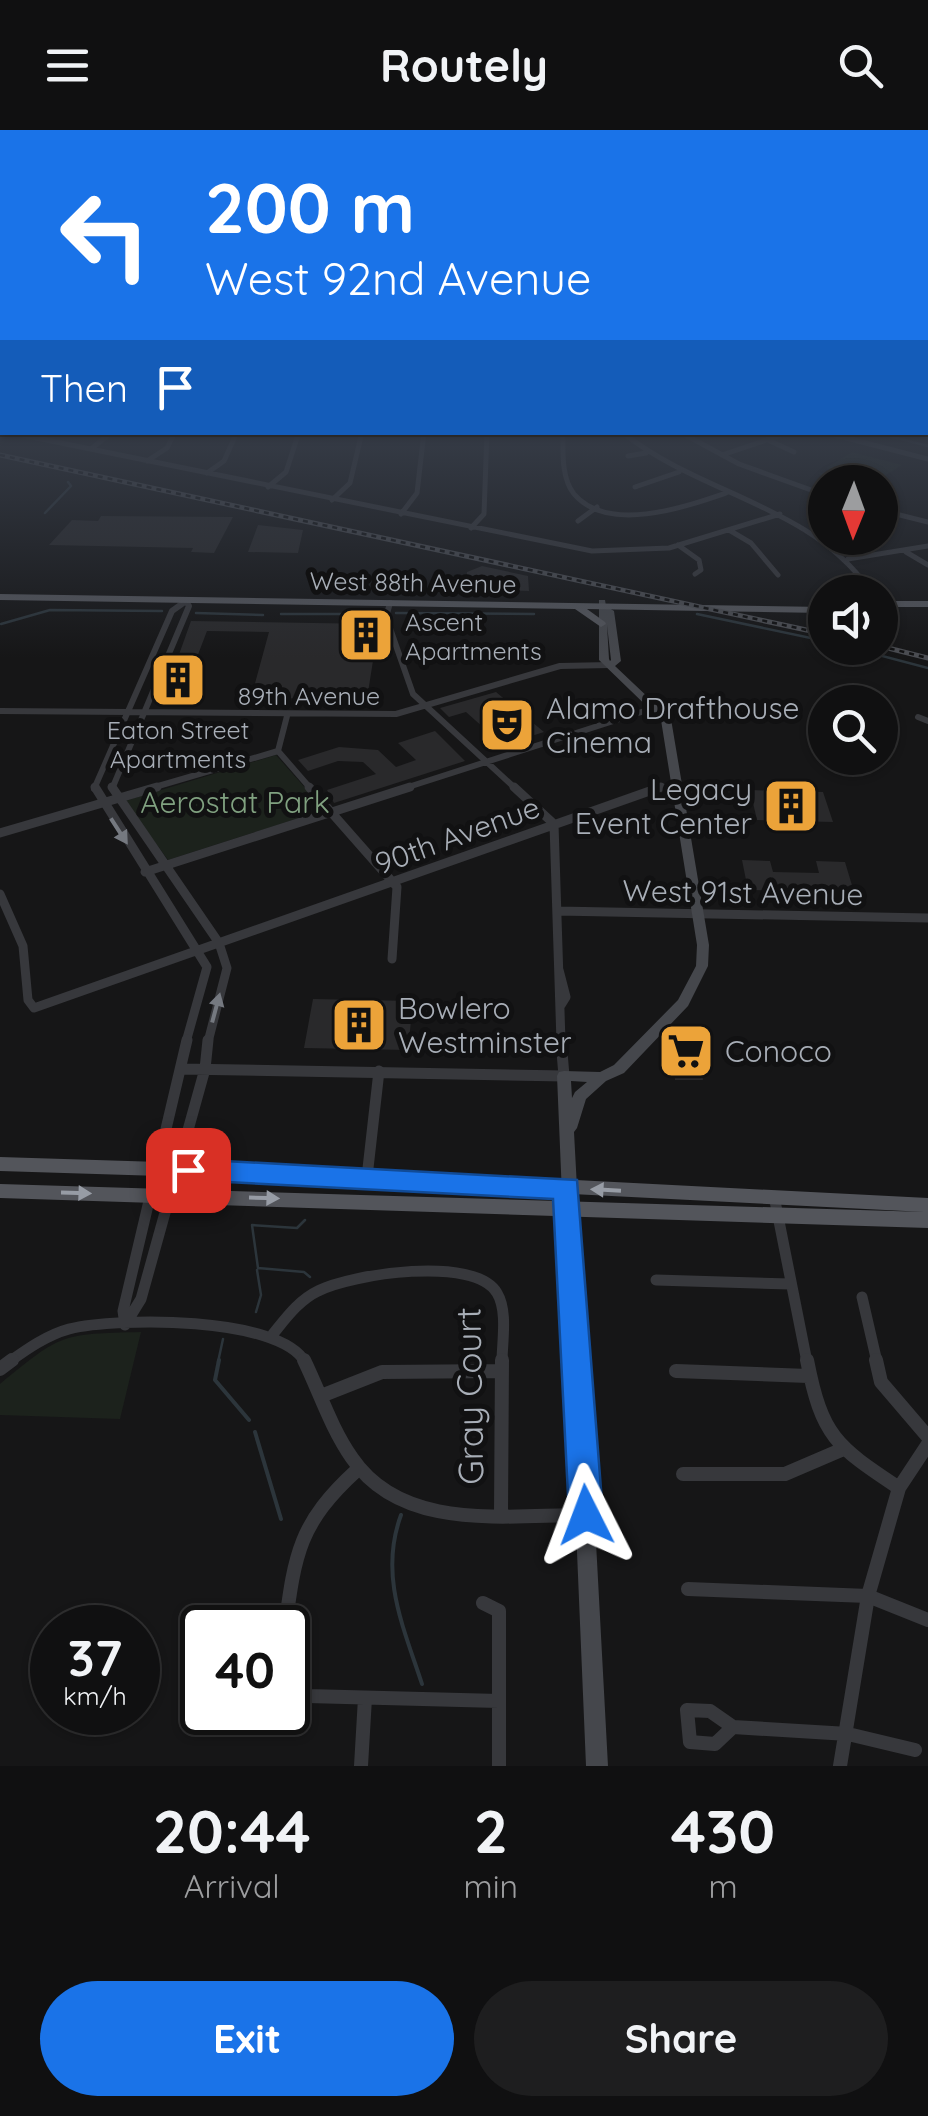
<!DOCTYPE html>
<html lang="en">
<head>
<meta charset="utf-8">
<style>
  body { margin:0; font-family:Quicksand,sans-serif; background:#1e1e1f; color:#f1f3f6; height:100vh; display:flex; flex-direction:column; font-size:38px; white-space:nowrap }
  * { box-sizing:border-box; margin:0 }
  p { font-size:32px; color:#9c9d9f }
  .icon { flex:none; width:55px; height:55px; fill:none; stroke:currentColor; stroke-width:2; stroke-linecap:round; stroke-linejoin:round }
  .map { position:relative; height:1636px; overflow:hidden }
  .drawer { display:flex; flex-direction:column; background:#101011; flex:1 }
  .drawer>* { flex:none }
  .guide { position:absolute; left:0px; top:0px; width:930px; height:305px; box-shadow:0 2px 8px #0004,0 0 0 2px #303031; background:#1a73e8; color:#fff; overflow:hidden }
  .needle { width:65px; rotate:181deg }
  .tools { position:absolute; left:808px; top:335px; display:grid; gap:20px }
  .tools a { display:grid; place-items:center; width:90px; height:90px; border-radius:50%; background:#101011; box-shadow:0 2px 8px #0004,0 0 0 2px #303031; font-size:50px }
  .speed { position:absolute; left:30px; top:1475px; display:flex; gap:20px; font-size:50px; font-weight:700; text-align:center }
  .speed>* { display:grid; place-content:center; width:130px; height:130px; border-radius:50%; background:#101011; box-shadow:0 2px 8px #0004,0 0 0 2px #303031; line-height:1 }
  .speed small { font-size:25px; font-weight:400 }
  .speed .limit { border:5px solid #111; border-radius:15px; background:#fff; color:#111 }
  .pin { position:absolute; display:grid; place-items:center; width:85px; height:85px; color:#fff; margin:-42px; border-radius:20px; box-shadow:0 5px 15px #0006 }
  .me { position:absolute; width:110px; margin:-55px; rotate:357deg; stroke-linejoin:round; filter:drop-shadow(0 0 8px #0008) }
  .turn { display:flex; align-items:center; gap:35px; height:210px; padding:0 40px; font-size:45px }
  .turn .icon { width:130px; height:130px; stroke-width:2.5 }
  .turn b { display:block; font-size:70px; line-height:85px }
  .then { display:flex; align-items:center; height:95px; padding:0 40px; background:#0003; gap:20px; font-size:38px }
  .eta { display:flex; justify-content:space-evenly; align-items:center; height:170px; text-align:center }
  .eta b { font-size:60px; font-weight:700; line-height:70px }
  .button { display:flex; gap:20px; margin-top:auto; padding:20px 40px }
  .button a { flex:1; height:115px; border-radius:60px; background:#1a73e8; color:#fff; font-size:40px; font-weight:700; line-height:115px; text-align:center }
  .button a+a { background:#1e1e1f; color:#f1f3f6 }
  header { display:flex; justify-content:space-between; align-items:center; height:130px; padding:0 40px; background:#101011; font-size:45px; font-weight:700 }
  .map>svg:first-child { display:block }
</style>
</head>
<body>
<header><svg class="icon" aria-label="menu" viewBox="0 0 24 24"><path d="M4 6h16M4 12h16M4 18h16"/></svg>Routely<svg class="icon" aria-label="search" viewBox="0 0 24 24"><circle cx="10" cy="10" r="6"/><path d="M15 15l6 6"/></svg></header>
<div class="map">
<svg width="928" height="1636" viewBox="0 0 928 1636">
  <rect width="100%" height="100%" fill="#161617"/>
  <path fill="#1c221c" d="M852 322 902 335 877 351 825 352 819 343H840L826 338Z
    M276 625 323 678 321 681 168 730 125 671Z
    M141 1202 120 1289 0 1285V1254C62 1203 61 1204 141 1202Z"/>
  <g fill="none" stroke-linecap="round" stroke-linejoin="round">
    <path stroke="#2c353b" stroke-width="2.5" d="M874 302 928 316
      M45 383 71 356 68 352
      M196 483 263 485
      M396 483 534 484
      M281 484H371
      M697 484 825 511
      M1 494 50 480 162 481
      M852 518 928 538
      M305 1090 297 1098 252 1095 258 1138 304 1142 310 1147
      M256 1182 261 1165 257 1140
      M218 1232 223 1209"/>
    <path stroke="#2c353b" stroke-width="4" d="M219 1230 215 1250 249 1290
      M255 1302 281 1389
      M401 1385C379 1445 403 1496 422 1554"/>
  </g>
  <path fill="#29292b" d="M101 386 233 387 214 423 191 422 193 418 49 415 72 390 98 391Z
    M258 395 303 400 298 423 248 422Z
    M482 436 528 446 529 461 466 459 467 442Z
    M191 491 375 494 384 519 375 518 367 569 251 568 269 502 207 501 183 564H204L187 576 158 575 161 568 172 565 178 552H166L170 544 181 542 186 530H177Z
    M496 562 544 602 503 615 466 582 449 587 440 578Z
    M435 601 465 631 334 673 327 660 376 644 363 632 338 631 308 641 298 630 339 617 378 620 396 637 416 630 398 613Z
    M750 660 823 662 833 692 757 690Z
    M742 730 770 731 773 742 819 743 816 731 845 732 854 762 748 760Z
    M313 869 413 871 408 920 304 918Z
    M673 917 698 918 703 950H675Z"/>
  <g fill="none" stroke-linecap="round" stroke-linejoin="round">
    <path stroke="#37383c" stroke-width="5" d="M7 302 592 421 669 418 780 384
      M563 302C563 321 561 348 574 364 608 404 685 377 726 363
      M622 302C700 365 809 374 869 459
      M680 302 739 334 825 365
      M823 302 928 329
      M923 302 928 304
      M625 305 655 302
      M770 311 794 322
      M91 319 112 302
      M722 325 790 302
      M628 326 646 323
      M147 331 167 318 175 302
      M207 343 224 331 237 302
      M268 357 286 342 299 302
      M635 357 679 342
      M332 370 350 353 362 302
      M880 380 928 392
      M401 384 417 363 424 302
      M578 391 597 377
      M471 398 484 384 487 302
      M729 400 751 413 778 445
      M678 415 699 430 701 440 695 444
      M906 422 928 435
      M848 429 928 416"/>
    <path stroke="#37383c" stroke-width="6" d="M867 456 871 462
      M390 473 386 487 413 564 516 659
      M0 581 396 584 560 536 610 535
      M287 586 278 621 311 659
      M918 587 928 591
      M94 659 172 481 186 471
      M112 659 189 476 186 471
      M148 659 278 621
      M402 659 657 577
      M654 659 713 655"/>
    <path stroke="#37383c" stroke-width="9" d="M95 657 207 837 186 912
      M112 657 219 813 227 838 208 912
      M309 657 397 757 392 829
      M514 657 554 694
      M554 694 561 912
      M0 703 157 657
      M145 742 410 657
      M0 764 23 816 28 870 34 878 661 657
      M558 781 928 788
      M559 840 566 867 561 875"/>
    <path stroke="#37383c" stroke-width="11" d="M181 939 564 946 561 910
      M367 1047 379 941
      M775 1071 807 1232
      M656 1150 790 1154
      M862 1167 877 1232
      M125 1195 141 1169 205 939 208 910
      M125 1195 123 1181 187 910
      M273 1204C286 1188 299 1170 318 1161 351 1144 475 1125 497 1163 508 1181 502 1212 502 1232
      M9 1232C27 1219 47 1205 69 1199 117 1187 279 1186 305 1232"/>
    <path stroke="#37383c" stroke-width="14" d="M304 1230C320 1263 331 1298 352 1328 402 1402 506 1385 583 1385
      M807 1230C822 1307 836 1316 899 1358
      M876 1230 881 1252 928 1307
      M0 1239 12 1230
      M676 1241 808 1246
      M321 1266 382 1242 502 1241
      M683 1344H785L841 1320
      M501 1383 502 1230
      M688 1459 868 1466 899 1358 928 1314
      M483 1473 499 1481V1636
      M285 1498C295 1423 299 1393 357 1340
      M288 1548 293 1558 307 1566 499 1571
      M687 1580 710 1581 733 1597 715 1614 690 1612Z
      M733 1597 848 1604 915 1620
      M361 1636 365 1568
      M840 1636 868 1466 928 1490"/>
    <path fill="#45474c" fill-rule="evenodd" d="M599 470H605L606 476 614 481 621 531 615 536 671 589 709 815 708 836 688 876 624 943 606 951 586 969 577 998 574 1002 608 1636H586L557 946 559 942 564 941 600 942 614 935 678 870 696 836 697 815 661 590 599 530ZM607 495 611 530 610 531 609 529ZM571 951 587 952 575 962 572 968Z"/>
    <path fill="#53555b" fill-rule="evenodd" d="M0 464 825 477V483L587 479 605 492 606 494 601 497 575 479 0 470Z
      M880 471H928V477H880Z
      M0 1027 319 1037 928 1068V1098L0 1068V1054L925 1082 319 1051 0 1041Z"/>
    <g stroke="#4a4c51" stroke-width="5">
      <path id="rail" d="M0 325 825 504
        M880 516 928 528"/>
    </g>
    <use href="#rail" stroke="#111112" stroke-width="2.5" stroke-dasharray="5" stroke-linecap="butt"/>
  </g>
  <defs><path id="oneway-solid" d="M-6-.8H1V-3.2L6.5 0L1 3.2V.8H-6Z" transform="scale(2.5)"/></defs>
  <g fill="#757980">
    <use href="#oneway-solid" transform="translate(119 701) rotate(57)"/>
    <use href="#oneway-solid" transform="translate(216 878) rotate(-75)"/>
  </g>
  <g fill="#979ca5">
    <use href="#oneway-solid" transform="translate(606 1060) rotate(-177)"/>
    <use href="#oneway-solid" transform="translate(76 1063) rotate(2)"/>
    <use href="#oneway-solid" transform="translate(264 1068) rotate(2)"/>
  </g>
  <linearGradient id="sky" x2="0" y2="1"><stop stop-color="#0c0c0d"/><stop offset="0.57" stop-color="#363c47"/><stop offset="1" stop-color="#363c47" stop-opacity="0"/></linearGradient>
  <rect width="928" height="528" fill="url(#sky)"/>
  <path fill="#1a73e8" stroke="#114b97" stroke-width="2.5" d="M188 1029 577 1050 603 1385 598 1397 586 1402 574 1397 569 1385 553 1069 188 1050 175 1040Z"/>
  <defs>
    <g id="building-square" transform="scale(2.875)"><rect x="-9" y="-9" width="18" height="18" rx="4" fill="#eca339" stroke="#111112"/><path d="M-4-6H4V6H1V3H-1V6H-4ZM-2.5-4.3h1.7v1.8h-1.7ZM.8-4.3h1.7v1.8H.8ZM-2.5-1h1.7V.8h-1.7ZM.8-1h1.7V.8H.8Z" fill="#111"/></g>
    <g id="theatre-square" transform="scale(2.875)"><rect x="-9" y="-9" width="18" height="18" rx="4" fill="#eca339" stroke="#111112"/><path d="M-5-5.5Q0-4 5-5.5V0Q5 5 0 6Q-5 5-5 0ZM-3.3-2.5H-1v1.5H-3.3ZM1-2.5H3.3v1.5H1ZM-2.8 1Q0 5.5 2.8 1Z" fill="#111"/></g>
    <g id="supermarket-square" transform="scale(2.875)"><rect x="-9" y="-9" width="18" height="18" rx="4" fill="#eca339" stroke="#111112"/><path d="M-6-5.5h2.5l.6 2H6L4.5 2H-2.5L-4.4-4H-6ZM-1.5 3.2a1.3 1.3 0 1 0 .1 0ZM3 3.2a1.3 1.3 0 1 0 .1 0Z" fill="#111"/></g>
  </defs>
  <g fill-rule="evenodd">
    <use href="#building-square" x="366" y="505"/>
    <use href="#building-square" x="178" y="550"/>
    <use href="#theatre-square" x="507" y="595"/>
    <use href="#building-square" x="791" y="676"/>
    <use href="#building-square" x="359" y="895"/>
    <use href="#supermarket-square" x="686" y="921"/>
  </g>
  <g text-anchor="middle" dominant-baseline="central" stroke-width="10" stroke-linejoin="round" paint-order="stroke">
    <g font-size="25" fill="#a8aeb7" stroke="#111112">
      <text transform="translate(413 452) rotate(1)">West 88th Avenue</text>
      <text x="309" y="565">89th Avenue</text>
    </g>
    <g font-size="25" fill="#a8aeb7" stroke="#111112" text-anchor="start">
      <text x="405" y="491">Ascent<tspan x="405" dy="29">Apartments</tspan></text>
      <text x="178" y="599" text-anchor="middle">Eaton Street<tspan x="178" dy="29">Apartments</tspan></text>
    </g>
    <g font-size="30" fill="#a8aeb7" stroke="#111112" text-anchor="start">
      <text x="546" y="578">Alamo Drafthouse<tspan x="546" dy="34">Cinema</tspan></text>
      <text x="752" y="659" text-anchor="end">Legacy<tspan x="752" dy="34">Event Center</tspan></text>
      <text x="398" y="878">Bowlero<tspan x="398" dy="34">Westminster</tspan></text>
      <text x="725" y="921">Conoco</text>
    </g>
    <g font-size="30" fill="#80a180" stroke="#111112">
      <text x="235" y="672">Aerostat Park</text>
    </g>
    <g font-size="30" fill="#a8aeb7" stroke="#111112">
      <text transform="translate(457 705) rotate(-20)">90th Avenue</text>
      <text transform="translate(743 762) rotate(1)">West 91st Avenue</text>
    </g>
    <g font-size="35" fill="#a8aeb7" stroke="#111112">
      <text transform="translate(469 1266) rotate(-91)">Gray Court</text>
    </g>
  </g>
</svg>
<div class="tools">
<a><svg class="needle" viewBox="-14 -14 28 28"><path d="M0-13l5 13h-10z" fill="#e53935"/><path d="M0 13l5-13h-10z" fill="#9c9d9f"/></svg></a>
<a><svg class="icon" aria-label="sound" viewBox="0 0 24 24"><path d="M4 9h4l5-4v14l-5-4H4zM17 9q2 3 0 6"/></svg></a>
<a><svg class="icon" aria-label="search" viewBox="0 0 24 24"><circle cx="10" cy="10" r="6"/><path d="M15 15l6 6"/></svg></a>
</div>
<div class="speed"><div>37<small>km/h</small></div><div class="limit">40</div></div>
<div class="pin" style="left:188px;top:1040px;background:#d93025"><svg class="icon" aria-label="arrive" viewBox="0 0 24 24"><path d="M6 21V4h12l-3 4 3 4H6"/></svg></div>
<svg class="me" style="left:586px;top:1385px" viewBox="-20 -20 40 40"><path d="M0-17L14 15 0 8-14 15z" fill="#1a73e8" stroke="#fff" stroke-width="4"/></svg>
<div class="guide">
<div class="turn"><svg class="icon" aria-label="left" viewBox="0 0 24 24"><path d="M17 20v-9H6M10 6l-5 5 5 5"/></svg><div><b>200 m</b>West 92nd Avenue</div></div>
<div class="then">Then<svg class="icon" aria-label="arrive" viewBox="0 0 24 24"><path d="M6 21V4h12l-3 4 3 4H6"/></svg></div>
</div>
</div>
<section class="drawer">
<div class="eta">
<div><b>20:44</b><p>Arrival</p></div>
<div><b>2</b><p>min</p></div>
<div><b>430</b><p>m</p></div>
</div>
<div class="button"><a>Exit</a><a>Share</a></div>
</section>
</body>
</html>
